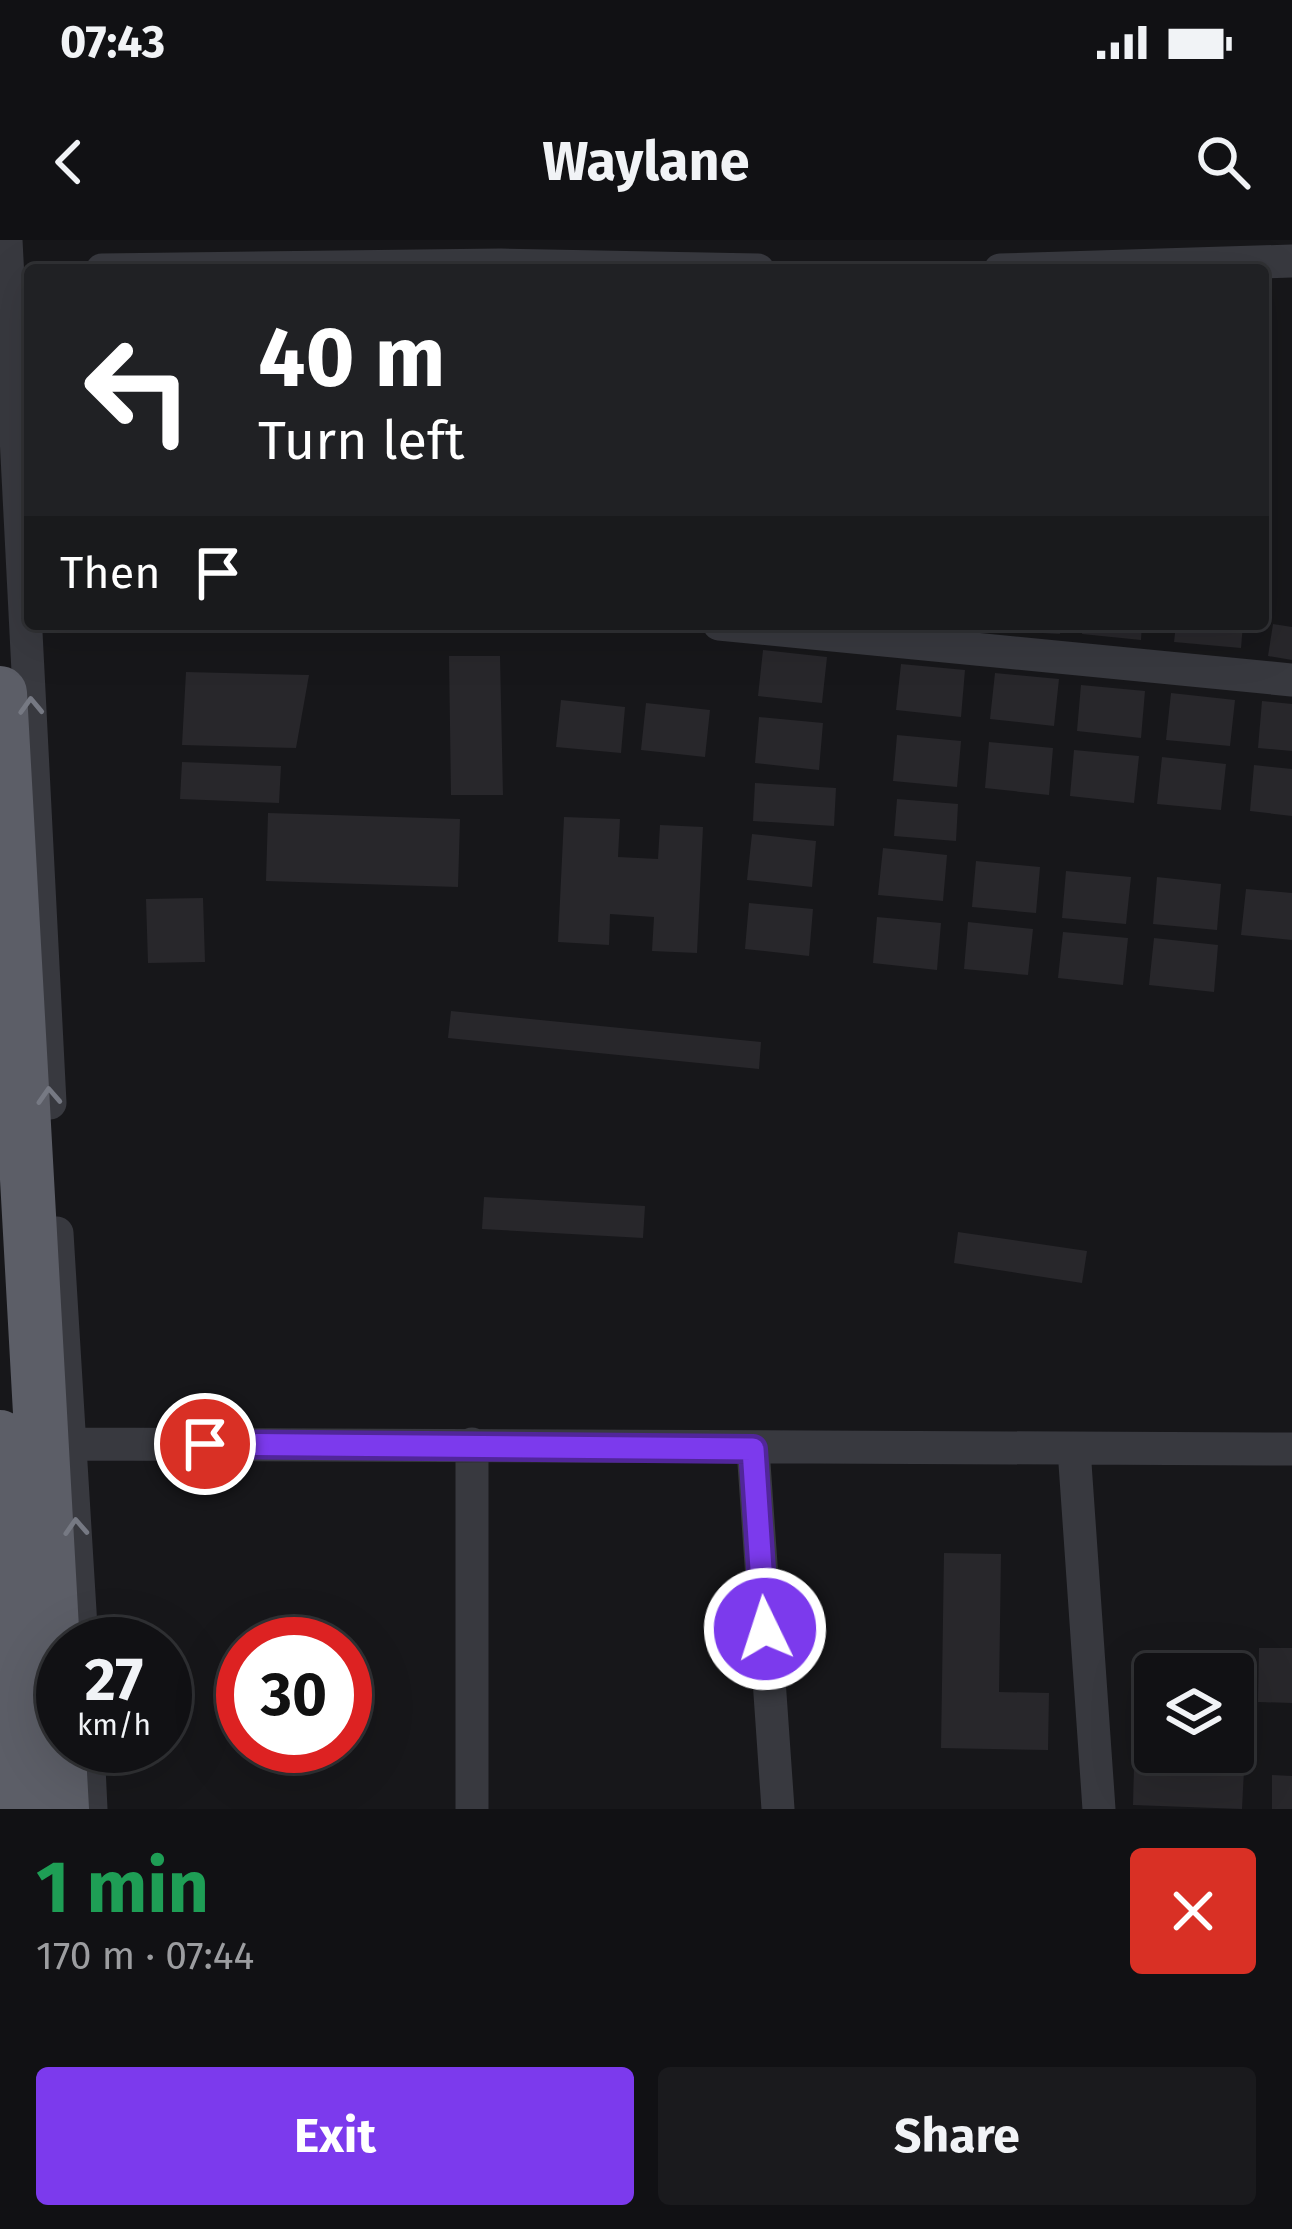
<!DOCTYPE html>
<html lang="en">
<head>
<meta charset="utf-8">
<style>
  body { margin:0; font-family:"Fira Sans",sans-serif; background:#1a1a1d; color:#f1f3f6; height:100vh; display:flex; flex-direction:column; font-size:45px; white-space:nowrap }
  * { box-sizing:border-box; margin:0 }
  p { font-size:39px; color:#9c9da0 }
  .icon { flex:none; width:66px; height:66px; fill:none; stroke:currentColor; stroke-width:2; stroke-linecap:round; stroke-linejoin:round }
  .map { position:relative; height:1569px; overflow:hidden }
  .details { display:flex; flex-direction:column; background:#111114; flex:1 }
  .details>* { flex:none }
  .guide { position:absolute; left:24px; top:24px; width:1245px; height:366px; border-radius:12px; box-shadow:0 12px 48px #0002,0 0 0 3px #303134; background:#202124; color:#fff; overflow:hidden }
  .tools { position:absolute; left:1134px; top:1413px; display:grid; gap:24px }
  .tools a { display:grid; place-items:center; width:120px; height:120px; border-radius:12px; background:#111114; box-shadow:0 12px 48px #0002,0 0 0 3px #303134; font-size:60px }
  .speed { position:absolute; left:36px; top:1377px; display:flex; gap:24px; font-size:60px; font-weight:700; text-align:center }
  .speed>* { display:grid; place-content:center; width:156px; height:156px; border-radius:50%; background:#111114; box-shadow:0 12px 48px #0002,0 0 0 3px #303134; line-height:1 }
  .speed small { font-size:30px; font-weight:400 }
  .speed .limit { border:18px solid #d22; background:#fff; color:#111 }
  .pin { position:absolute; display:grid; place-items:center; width:102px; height:102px; color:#fff; margin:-51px; border:6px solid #fff; border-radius:50%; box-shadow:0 3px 12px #0007 }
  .me { position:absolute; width:132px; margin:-66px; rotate:356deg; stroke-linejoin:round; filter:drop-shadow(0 0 9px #0008) }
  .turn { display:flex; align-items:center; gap:42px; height:252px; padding:0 36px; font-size:54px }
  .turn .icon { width:156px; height:156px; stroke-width:2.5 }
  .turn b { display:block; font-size:84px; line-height:102px }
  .then { display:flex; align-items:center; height:114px; padding:0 36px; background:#0003; gap:24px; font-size:45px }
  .round { display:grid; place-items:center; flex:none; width:126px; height:126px; border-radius:12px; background:#1a1a1d }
  .summary { display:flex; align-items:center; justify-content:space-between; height:204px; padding:0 36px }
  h1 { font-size:72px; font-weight:700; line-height:90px; color:#1e9e55 }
  .cta { display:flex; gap:24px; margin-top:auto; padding:24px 36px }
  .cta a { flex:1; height:138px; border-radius:12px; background:#7c3aed; color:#fff; font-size:48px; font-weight:700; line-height:138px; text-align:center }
  .cta a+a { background:#1a1a1d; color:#f1f3f6 }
  .status { display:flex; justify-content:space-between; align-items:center; height:84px; padding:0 60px; background:#111114; direction:ltr }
  .status svg { height:33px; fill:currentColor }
  header { display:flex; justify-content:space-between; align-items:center; height:156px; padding:0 36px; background:#111114; font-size:54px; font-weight:700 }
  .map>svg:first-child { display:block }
</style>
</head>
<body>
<div class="status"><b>07:43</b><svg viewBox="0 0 49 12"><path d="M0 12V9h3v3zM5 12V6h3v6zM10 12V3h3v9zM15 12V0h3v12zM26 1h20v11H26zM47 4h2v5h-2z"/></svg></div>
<header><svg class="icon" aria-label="back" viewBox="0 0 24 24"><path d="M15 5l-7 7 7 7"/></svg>Waylane<svg class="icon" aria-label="search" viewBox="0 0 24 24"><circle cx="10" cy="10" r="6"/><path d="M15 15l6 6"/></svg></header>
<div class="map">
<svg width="1292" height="1569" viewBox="0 0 1292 1569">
  <rect width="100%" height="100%" fill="#17171a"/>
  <path fill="#28272b" d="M1007 384H1060V394L1006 391Z
    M1083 384H1142L1141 400 1082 394Z
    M1176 384H1243L1241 408 1174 402Z
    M1273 384 1292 387V420L1268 416Z
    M763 410 827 417 822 463 758 456Z
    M449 416H500L503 555H451Z
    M901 424 965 430 961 477 896 470Z
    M186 432 309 435 296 508 182 505Z
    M995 433 1059 439 1054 486 990 479Z
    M1081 445 1145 451 1141 498 1077 491Z
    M1171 453 1235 460 1230 506 1166 500Z
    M561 460 625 467 621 513 556 507Z
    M1262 461 1292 464V511L1258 508Z
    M646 463 710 470 705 517 641 510Z
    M759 477 823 483 819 530 755 523Z
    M897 495 961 501 957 547 893 541Z
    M989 502 1053 508 1049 555 985 548Z
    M1074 510 1139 516 1134 563 1070 556Z
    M1162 517 1226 524 1221 570 1157 564Z
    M182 522 281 526 279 563 180 559Z
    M1254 525 1292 529V576L1250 571Z
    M755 543 836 548 834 586 753 581Z
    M897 559 958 564 956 601 894 596Z
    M268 573 460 579 458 647 266 641Z
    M564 577 620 579 618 617 658 619 660 585 703 587 697 713 652 711 654 677 610 674 609 705 558 702Z
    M752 594 816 601 812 647 747 640Z
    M883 608 947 615 943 661 878 655Z
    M976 621 1040 627 1036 673 972 667Z
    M1066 631 1131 637 1126 684 1062 678Z
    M1157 637 1221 644 1217 690 1153 684Z
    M1246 649 1292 653V700L1241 695Z
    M203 658 205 722 148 723 146 659Z
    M749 663 813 669 809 716 745 709Z
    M877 677 941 683 937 730 873 723Z
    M968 682 1033 689 1028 735 964 729Z
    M1063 692 1128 698 1123 745 1058 738Z
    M1154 698 1218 705 1214 752 1149 745Z
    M451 771 761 802 759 829 448 798Z
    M484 957 645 966 643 998 482 989Z
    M958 992 1087 1011 1082 1043 954 1023Z
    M944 1313 1001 1314 999 1452 1049 1453 1048 1510 941 1508Z
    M1259 1408H1292V1463L1258 1462Z
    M1134 1526 1244 1530 1242 1569 1133 1565Z
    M1272 1535 1292 1536V1569H1272Z"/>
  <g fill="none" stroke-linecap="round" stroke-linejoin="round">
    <path stroke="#38393f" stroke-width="33" d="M6 0 50 863
      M102 30 501 25 758 30
      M1000 30 1292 21
      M719 384 1292 440
      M57 993 82 1404
      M72 1204 1292 1209
      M472 1204V1569
      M753 1209 778 1569
      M1074 1209 1099 1569
      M88 1506 91 1569"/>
    <path stroke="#5c5e67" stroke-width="54" d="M0 453 62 1569
      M0 1197 22 1569"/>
  </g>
  <defs><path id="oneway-chevron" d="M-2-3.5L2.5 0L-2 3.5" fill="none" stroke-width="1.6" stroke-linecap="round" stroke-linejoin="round" transform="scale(3)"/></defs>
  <g stroke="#767983">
    <use href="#oneway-chevron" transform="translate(31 466) rotate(-92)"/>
    <use href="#oneway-chevron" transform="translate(49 856) rotate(-93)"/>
    <use href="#oneway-chevron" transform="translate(76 1287) rotate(-93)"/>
  </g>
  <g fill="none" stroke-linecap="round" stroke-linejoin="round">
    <g stroke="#51269a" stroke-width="30">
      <path id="route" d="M205 1204 753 1209 765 1389"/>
    </g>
    <use href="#route" stroke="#7c3aed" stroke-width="21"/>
  </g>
</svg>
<div class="tools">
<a><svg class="icon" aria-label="layers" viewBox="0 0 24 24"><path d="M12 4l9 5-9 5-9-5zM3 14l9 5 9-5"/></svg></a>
</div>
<div class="speed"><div>27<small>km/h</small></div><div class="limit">30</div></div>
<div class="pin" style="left:205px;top:1204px;background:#d93025"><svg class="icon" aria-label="arrive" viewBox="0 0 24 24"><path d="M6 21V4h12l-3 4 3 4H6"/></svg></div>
<svg class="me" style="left:765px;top:1389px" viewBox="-20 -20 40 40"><circle r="17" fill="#7c3aed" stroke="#fff" stroke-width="3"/><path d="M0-11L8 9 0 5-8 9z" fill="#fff"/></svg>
<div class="guide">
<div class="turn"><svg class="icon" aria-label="left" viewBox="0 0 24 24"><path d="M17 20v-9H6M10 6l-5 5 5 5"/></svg><div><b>40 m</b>Turn left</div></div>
<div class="then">Then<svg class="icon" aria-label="arrive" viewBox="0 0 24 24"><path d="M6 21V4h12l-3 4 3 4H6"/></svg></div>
</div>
</div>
<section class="details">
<div class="summary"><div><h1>1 min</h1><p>170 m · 07:44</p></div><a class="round" style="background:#d93025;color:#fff"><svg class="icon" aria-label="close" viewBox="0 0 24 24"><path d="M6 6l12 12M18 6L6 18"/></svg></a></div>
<div class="cta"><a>Exit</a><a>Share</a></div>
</section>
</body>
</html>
